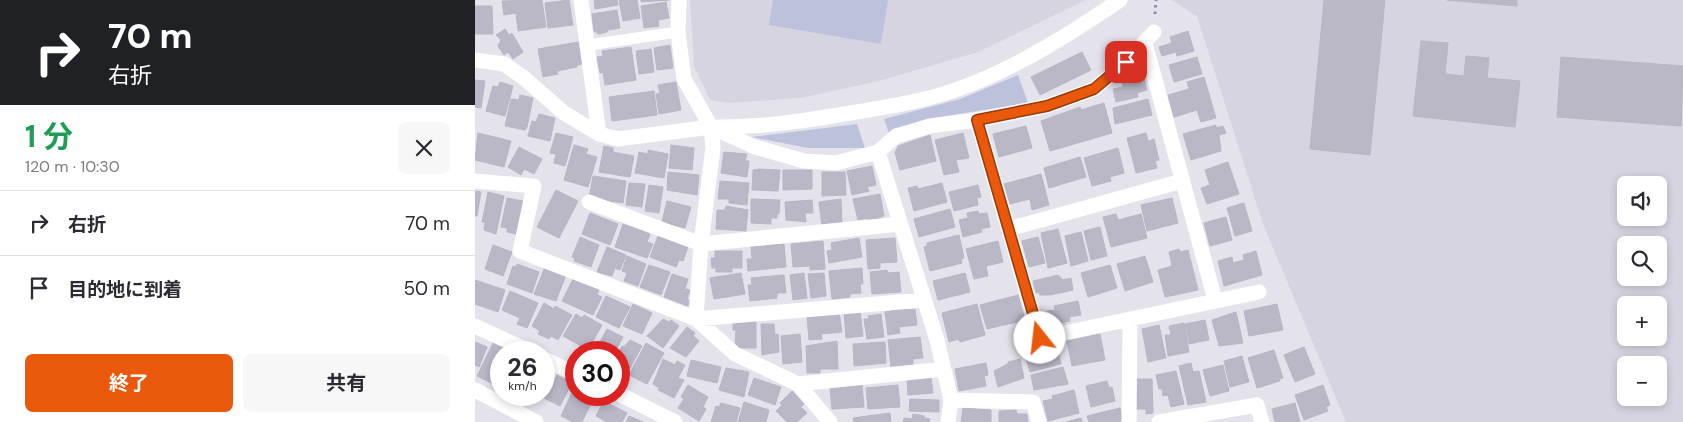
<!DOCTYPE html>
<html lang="ja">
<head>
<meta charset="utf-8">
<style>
  body { margin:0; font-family:"DM Sans","Noto Sans JP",sans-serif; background:#f7f7f7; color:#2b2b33; height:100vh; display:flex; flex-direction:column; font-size:19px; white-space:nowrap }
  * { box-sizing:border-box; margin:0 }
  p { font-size:16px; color:#7c7c81 }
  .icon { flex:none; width:28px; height:28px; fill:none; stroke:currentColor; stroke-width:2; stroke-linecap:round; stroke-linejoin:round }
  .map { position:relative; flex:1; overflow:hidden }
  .sheet { display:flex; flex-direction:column; background:#fff; width:475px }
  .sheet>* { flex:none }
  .hud { background:#202124; color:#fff; overflow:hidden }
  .tools { position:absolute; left:1142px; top:176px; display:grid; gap:10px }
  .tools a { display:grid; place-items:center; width:50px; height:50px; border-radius:8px; background:#fff; box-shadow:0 2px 8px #0003; font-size:25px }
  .speed { position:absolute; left:15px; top:341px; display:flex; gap:10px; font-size:25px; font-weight:700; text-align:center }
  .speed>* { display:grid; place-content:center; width:65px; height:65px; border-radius:50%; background:#fff; box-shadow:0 2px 8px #0003; line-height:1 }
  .speed small { font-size:12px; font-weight:400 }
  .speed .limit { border:8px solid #d22; background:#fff; color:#111 }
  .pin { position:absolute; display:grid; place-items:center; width:42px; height:42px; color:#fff; margin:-21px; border-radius:10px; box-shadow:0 2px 8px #0006 }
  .me { position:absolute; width:55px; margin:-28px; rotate:344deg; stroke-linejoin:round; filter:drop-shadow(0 0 4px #0008) }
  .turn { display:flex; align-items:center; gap:18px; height:105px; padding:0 25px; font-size:22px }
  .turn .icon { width:65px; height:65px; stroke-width:2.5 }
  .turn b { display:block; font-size:35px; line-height:42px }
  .round { display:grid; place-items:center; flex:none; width:52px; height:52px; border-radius:8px; background:#f7f7f7 }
  .summary { display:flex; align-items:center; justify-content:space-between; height:85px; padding:0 25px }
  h1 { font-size:30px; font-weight:700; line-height:38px; color:#1e9e55 }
  .action { display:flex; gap:10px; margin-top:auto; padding:10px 25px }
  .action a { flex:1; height:58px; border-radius:8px; background:#ea580c; color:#fff; font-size:20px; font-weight:700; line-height:58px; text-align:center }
  .action a+a { background:#f7f7f7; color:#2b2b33 }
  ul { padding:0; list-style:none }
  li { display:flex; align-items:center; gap:15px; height:65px; padding:0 25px; border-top:1px solid #e1e1e2 }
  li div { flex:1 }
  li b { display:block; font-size:19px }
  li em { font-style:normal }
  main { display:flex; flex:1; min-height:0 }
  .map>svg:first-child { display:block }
</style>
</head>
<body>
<main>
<section class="sheet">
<div class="hud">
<div class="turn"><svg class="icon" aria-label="right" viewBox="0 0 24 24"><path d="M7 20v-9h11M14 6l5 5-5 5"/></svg><div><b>70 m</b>右折</div></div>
</div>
<div class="summary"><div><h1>1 分</h1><p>120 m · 10:30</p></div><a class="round"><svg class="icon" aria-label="close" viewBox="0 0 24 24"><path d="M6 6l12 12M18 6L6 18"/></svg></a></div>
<ul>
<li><svg class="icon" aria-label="right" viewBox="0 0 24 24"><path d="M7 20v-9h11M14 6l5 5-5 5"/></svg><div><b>右折</b></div><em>70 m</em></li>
<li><svg class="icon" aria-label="arrive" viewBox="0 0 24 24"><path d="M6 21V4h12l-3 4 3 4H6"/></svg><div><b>目的地に到着</b></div><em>50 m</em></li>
</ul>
<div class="action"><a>終了</a><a>共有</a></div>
</section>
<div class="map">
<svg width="1208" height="422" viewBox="0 0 1208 422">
  <rect width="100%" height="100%" fill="#e4e3ec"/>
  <path fill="#d6d4e0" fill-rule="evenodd" d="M215 0H611L503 52 404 81 325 98 253 103 235 100 219 66Z
    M696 0H1208V422H871L788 224 722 16ZM1151 185H1184V218H1151ZM1151 245H1184V278H1151ZM1151 305H1184V338H1151ZM1151 365H1184V398H1151Z"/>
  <path fill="#bdc2dc" d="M298 0H413L406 44 294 25Z
    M543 75 553 103 458 118 414 133 409 119 485 99Z
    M382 124 390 148H333L276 137Z"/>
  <path fill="#bab8c7" stroke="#b8b5c5" d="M67 0 71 27 43 31 41 13 29 15 27 1Z
    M94 0 98 25 73 28 70 3Z
    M119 0H142L143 5 120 9Z
    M144 0H162L165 18 148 21Z
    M166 0H194L166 2Z
    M849 0H910L895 155 835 149Z
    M972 0H1042V6Z
    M191 2 194 18 183 20 184 26 169 28 166 6Z
    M0 6H17L18 34H0Z
    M142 10 145 28 133 30 132 32 124 34 119 31 117 14Z
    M30 29 34 35 37 33 48 52 38 59 33 52 29 55 23 46 26 40 21 35Z
    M713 31 719 51 702 56 701 52 687 56 684 47 697 43 695 37Z
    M946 41 973 43 970 74 989 76 991 56 1014 58 1012 78 1045 81 1040 127 938 116Z
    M103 42 107 64 102 65V67L82 71 83 74 68 77 63 49Z
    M195 45 198 68 182 70 179 48Z
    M156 47 161 80 130 85 128 72 125 73 122 57 128 56 127 51Z
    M176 49 179 72 164 74 161 51Z
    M607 52 616 70 565 95 556 77Z
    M722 57 727 74 699 82 694 65Z
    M1086 57 1208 66 1206 126 1082 117Z
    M667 71 672 90 662 93 663 97 641 102 638 89 648 87 647 81 655 79 654 74Z
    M729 77 741 118 726 122 722 110 699 117 693 95 714 89 712 82Z
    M0 80 10 81 6 108 0 107Z
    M25 82 38 86 30 116 11 111 18 86 23 87Z
    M201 82 206 110 184 114 181 94 185 93 183 85Z
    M179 91 182 115 137 121 134 97Z
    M45 95 58 98 52 127 50 130 30 126 36 99 44 100Z
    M673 99 677 115 640 124 638 108Z
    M629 103 637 133 575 151 566 121 605 107 606 110Z
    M64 114 80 118 75 141 53 136 57 121 61 122Z
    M741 125V128L748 126 751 133 744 135 746 151 716 160 708 134Z
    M551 126 557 148 524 157 518 134Z
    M3 133 36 141 29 167 0 160Z
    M81 133 98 137 90 166 79 163 81 154 75 153Z
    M488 133 494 158 481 160 484 172 469 175 460 140Z
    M671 133 673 141 679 139 684 160 680 161 682 168 661 173 652 138Z
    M455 135 461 161 425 170 420 153 423 146Z
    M99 145 113 149 111 154 122 157 113 187 89 180Z
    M196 145 219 148 217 170 194 168Z
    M129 146 138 148V152L159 156 155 177 124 172Z
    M44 147 67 159 59 174 49 169 46 175 33 167Z
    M643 148 649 173 635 177 636 181 617 186 609 158Z
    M173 150 193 154 189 178 160 173 164 152 173 154Z
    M249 152 272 154 270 161H274L272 177 246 173Z
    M605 157 611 177 574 188 569 168Z
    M753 162 764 194 732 204 726 188 735 185 730 170Z
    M397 166 401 185 392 187 394 191 377 195 372 171Z
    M284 169 305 170 303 191 277 190 278 170Z
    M308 170H337V189L308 190Z
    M193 172 224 175 222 195 192 190Z
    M347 172H370L371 195 347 196Z
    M566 174 574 205 557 210 555 199 535 204 529 184Z
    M118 176 151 181 148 203 114 198Z
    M245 181 274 183 272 205 254 203V199H243Z
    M154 183 170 184 167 207 151 205Z
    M467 183 472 202 439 211 433 188 442 186 443 189Z
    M174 185 188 187 184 213 170 211Z
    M503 185 506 197 502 198 503 205 479 211 474 192Z
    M81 190 103 201 84 238 62 227Z
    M0 191 6 192 2 216H0Z
    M13 192 29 196 21 234 9 230 10 222H7Z
    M405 194 409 216 393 222 392 218 383 220 378 199Z
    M32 198 48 201 41 234 32 232V228L26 227Z
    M697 198 703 223 672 231 666 205Z
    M276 199 305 200 304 214H302V218H296V224L276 223Z
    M366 199 367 223 347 226 344 202Z
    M337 200 338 213H330L331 222 311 220 310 202Z
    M192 201 216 207 210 228 187 222Z
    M769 203 777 231 760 236 752 208Z
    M251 206 273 210 271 231 241 229 242 210H250Z
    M475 209 480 227 444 237 439 219Z
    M503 211 504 214 512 213 515 227 506 229 507 232 488 237 484 220 493 218 492 213Z
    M115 213 143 224 135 245 107 234Z
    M641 214 643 220 666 214 672 238 636 247 628 217Z
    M751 217 757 240 735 246 729 223Z
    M148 224 175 234 172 242 178 244 172 258 140 247Z
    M625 227 632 256 616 260 609 231Z
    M583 229 592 263 573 268 566 233Z
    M606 232 613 261 596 266 590 236Z
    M484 235 489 258 486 259 487 263 455 271 449 247 452 246V243Z
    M183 236 213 247 208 261 204 260 201 267 175 257Z
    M105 237 124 245 116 267 99 261 100 258 97 257Z
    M563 237 570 263 554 267 547 241Z
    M384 238 387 257 354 263 352 251 357 250 356 243Z
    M420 238 422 262 405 263V268L393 269 391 240Z
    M348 241 350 269 335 270V266L318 267 316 244Z
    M523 241 528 262 511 266 513 276 499 279 491 249Z
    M309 244 311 267 273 271 272 259H277L276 247Z
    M18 245 37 252 28 276 10 269Z
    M132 247 151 255 145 270 140 268 137 276 122 272Z
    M704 249 705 252 713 250 723 290 690 297 683 270 697 266 694 252Z
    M240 251H267V268H257V272H241V268H237L236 258H240Z
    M781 251 787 275 749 286 743 261 757 257 758 263 769 260 768 255Z
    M152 256 171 264 163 286 149 281 152 273 147 271Z
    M670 256 678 282 650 291 642 264Z
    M42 264 64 272 57 293 32 284 38 266 41 267Z
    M174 265 195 272 186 295 165 287Z
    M635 265 642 288 613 297 606 273Z
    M70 267 91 275 81 301 59 294Z
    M387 268 388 284H385L386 293 375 294V297L357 299 354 271Z
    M412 270 413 273 424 272 426 292 397 294 395 272Z
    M266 273 270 294 239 299 235 278Z
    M329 273 332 298 318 300 315 275Z
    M349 273 351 296 336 298 333 274Z
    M490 273 495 292 463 300 458 281Z
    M197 274 213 279 210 289 215 290 212 300H214L213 306 189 297Z
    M309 275 311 293H302V298L275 301 273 285H277L276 278Z
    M583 275 588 280 596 278 598 290 576 295H565L564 292 561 293 558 281Z
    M98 279 124 290 122 295 127 297 118 315 87 301Z
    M0 280 30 290 23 312 0 304Z
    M35 291 63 303 52 328 42 324 45 318 27 310Z
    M543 295 550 320 512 329 505 305Z
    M131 296 155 307 144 328 121 317Z
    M603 301 606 315 594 317 595 321 575 325 572 311 580 310 579 306Z
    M69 303 79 309 80 306 97 315 83 340 76 336 74 339 63 334 65 331 57 326Z
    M158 304 177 313 167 334 148 326Z
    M502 304 510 335 485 342 484 339 474 342 467 313Z
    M802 304 808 330 774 336 769 311Z
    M433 307 434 310 440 309 442 325 424 327 425 333 413 335 410 312Z
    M385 311 388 336 371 338 369 312Z
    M364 312 367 332 346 334 347 339 334 340 332 316Z
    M761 312 768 343 744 346 737 320Z
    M101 314 107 318 109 315 127 325 113 350 88 336Z
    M406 314 409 337 392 339 389 319H394L393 316Z
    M188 319 194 322 196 320 204 326 188 348 172 336Z
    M730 320 734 340 714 344 710 324Z
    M258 322H281V348H260L261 330H258Z
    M709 323 714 352 693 356 690 335H696L694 326Z
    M286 324H299L300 335 303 334 304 352 287 355Z
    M684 325 691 358 673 362 667 329Z
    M212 327 220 333 218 336 224 341 211 357 195 348Z
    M132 329 148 337 140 352H116L121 342 124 344Z
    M325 334 327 362 308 364 306 336Z
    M625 334 630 360 597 366 592 341Z
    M445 337 448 358 438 359V365L416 367 413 340Z
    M155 340 167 346 153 372 150 370 147 376 144 375V353L147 346 149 347Z
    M362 341 363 369H345V373H332L331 346Z
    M0 342 12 347 4 367 0 365Z
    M410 342 411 363 379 366 378 344Z
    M18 343 37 352H26V381L24 387 2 376Z
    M171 343 189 353 172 384 154 375Z
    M582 346 586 364 555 372 551 358 561 355 560 351Z
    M829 347 840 374 820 382 809 355Z
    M799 350 808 378 804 379 805 381 782 388 773 358Z
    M767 356 774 382 755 387 749 361Z
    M188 359 200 365 202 361 210 365 203 378 209 380 199 398 183 390 184 388 178 384Z
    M545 359 549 378 523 387 519 371 533 364V362Z
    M216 360 246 367 242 383 212 376Z
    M511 363 513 375 509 376 511 386 484 391 480 369Z
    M716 363 718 372 724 371 731 402 713 405 704 366Z
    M748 365 754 391 735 396 728 370Z
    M588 367 593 384 559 390 556 375Z
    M251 368 274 372 269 397 244 390Z
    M69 369 77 374 69 389Z
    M701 371 709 404 696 407 693 395 688 396 687 389H684L681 375Z
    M82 375 97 383 85 406 67 397 77 377 81 378Z
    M279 378 306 387 300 405 273 395Z
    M456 378 458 393 433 395 432 381Z
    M661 379H677L678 413 671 414V409H662Z
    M632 381 634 388 637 387 640 401 616 407 611 386Z
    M213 385 233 397 228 407 231 409 224 421 203 408 209 399 206 397Z
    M387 385 389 407 357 409 355 388Z
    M423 385 425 407 393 409 391 388Z
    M848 385 855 405 851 407 853 411 829 420 820 395Z
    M100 386 101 395 120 396 107 422H98L86 416Z
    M599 390 604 413 573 421 568 401 578 399 577 396Z
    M317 391 329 404 326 407 332 413 322 422H312L301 411 307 405 305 403Z
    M435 399 464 400V412L434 411Z
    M129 401 152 413 147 422H132L121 416Z
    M269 402 294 410 291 422H263Z
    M246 403 265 408 261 422H236L241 406 244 407Z
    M820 403 825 422H800L797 409Z
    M488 408 516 410V422H486Z
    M645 408 648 420 644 422H614L612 416Z
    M541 410 542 414H552L553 422H524V411Z
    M415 413 416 422H379L378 418Z
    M438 414 449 416V418L455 419 454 422H428L429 418 437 419Z
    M154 416 168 422H151Z
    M606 418 607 422H591Z"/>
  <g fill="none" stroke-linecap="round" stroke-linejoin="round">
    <path stroke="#8f85ae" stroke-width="3" stroke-dasharray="2.5 4" stroke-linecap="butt" d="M680 14 681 0"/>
    <path stroke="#fff" stroke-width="11" d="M113 45 203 32"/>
    <path stroke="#fff" stroke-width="15" d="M106 0 124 134
      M204 0 203 32 209 79 236 127 238 148 226 244 221 319 260 354 323 384 355 422
      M670 43 740 300
      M0 60 29 64 49 78 89 113 124 134 143 139 236 127 280 147 329 161 361 163 403 152 421 136 455 126 502 120 572 106 619 89 651 62 679 32
      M502 120 565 338 784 292
      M403 152 462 340 476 400 473 422
      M0 181 59 186 45 251 221 319 449 300
      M114 202 226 244 426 224
      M534 229 707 181
      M0 326 56 352
      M69 359 101 374
      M323 384 469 369
      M0 390 61 422
      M144 394 200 422
      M476 400 558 402 564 422
      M654 422 655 320
      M684 422 782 405 787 422"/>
    <path stroke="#fff" stroke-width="15" d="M236 127C283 128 329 121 375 113 412 107 451 101 486 88 543 67 595 34 645 0"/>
  </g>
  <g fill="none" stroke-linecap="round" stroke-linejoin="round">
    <g stroke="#983908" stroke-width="12">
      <path id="route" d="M565 338 502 120 572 106 619 89 651 62"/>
    </g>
    <use href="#route" stroke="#ea580c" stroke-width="9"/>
  </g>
</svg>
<div class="tools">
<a><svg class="icon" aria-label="sound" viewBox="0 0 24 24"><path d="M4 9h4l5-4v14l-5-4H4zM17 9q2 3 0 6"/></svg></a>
<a><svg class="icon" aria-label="search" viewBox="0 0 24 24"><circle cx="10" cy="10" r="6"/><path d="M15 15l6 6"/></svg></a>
<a>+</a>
<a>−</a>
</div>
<div class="speed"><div>26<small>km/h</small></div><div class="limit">30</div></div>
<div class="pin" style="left:651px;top:62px;background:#d93025"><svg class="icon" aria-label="arrive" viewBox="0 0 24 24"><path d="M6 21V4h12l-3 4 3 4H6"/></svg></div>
<svg class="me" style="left:565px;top:338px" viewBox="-20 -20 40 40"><circle r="19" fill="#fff"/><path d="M0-13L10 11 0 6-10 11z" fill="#ea580c"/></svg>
</div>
</main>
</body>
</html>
